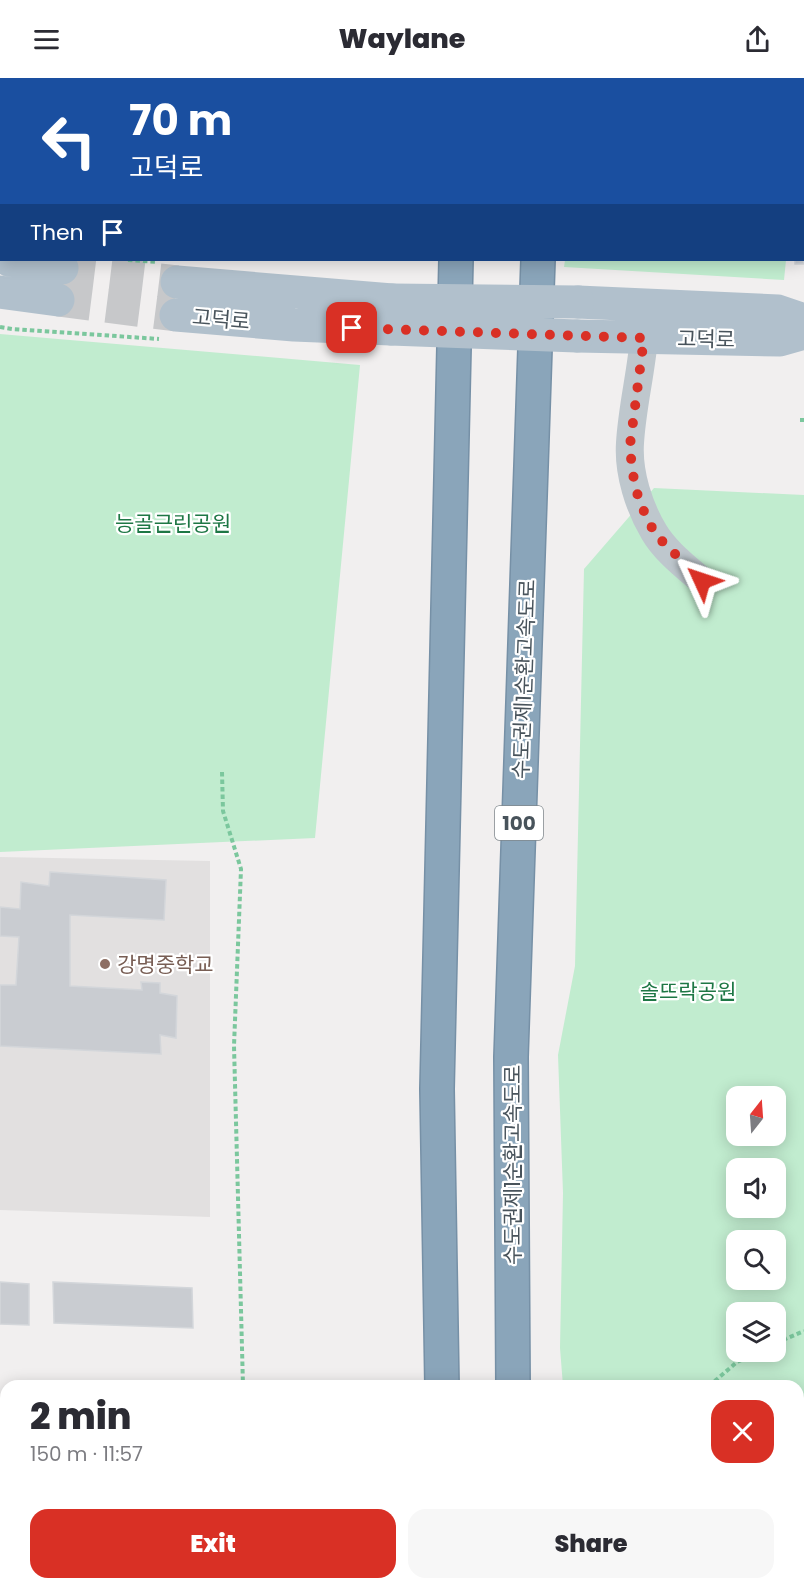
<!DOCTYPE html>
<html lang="en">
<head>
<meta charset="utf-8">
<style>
  body { margin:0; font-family:Poppins,"Noto Sans KR",sans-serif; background:#f7f7f7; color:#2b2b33; height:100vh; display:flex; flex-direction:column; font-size:22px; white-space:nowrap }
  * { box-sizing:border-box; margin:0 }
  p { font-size:20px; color:#7c7c81 }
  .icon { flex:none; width:33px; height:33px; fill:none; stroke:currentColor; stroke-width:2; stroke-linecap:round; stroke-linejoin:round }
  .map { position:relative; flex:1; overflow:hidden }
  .sheet { position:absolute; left:0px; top:1302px; width:804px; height:210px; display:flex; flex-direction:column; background:#fff; border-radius:18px 18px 0 0; box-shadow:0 3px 15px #0003 }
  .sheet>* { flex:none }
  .guide { position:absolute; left:0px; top:0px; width:804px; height:183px; box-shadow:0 3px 15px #0003; background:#1a4fa0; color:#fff; overflow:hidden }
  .needle { width:39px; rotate:17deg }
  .fabs { position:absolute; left:726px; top:1008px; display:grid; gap:12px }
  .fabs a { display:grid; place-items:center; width:60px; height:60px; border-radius:12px; background:#fff; box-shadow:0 3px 15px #0003; font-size:30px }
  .pin { position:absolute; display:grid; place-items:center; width:51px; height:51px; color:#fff; margin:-26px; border-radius:12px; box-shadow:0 3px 9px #0006 }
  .me { position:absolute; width:66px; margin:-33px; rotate:312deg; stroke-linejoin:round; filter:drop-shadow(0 0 4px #0008) }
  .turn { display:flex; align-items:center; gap:21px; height:126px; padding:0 30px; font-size:27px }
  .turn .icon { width:78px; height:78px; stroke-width:2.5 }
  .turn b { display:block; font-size:42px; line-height:51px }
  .then { display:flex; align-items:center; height:57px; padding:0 30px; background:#0003; gap:12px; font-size:22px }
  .round { display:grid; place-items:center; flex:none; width:63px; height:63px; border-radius:18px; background:#f7f7f7 }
  .headline { display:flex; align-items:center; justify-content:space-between; height:102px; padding:0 30px }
  h1 { font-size:36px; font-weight:800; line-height:45px }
  .cta { display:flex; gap:12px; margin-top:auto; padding:12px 30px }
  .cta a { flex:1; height:69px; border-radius:18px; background:#d93025; color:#fff; font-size:24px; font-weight:800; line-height:69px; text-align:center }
  .cta a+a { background:#f7f7f7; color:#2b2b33 }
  header { display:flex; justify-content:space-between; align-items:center; height:78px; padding:0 30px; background:#fff; font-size:27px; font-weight:800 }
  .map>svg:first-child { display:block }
</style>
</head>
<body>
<header><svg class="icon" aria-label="menu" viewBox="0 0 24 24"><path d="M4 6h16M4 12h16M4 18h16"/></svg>Waylane<svg class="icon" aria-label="share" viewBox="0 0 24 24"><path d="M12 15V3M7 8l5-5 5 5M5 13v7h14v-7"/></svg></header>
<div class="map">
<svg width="804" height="1512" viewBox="0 0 804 1512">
  <rect width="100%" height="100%" fill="#f1efef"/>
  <path fill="#e2e0e0" d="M0 779 210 783V1139L0 1132Z"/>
  <path fill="#c1eccf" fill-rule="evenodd" d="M115 0H365L118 2Z
    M576 0H804V42L802 2Z
    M565 182H786L784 202 564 189Z
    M0 256 360 287 315 760 0 774Z
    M654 410 804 417V1459H798V1308H563L560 1270 563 1115 558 977 575 888 584 491ZM736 1018H776V1058H736ZM736 1090H776V1130H736ZM736 1162H776V1202H736ZM736 1234H776V1274H736Z
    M580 1506H740L741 1512H580Z"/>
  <path fill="#c9ccd1" stroke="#d3d6da" stroke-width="1.5" d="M802 138 804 186H795V182H802Z
    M50 794 166 802 164 842 70 837V908L142 912 141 904 160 905V915L177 918 176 960 160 957 161 976 0 968V907H16L19 859 0 858V829L20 831 21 804 49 808Z
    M0 1204 29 1206V1247L0 1246Z
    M53 1204 192 1210 193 1250 54 1245Z
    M0 1334 6 1335V1379L0 1378Z
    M27 1506V1512H0V1507Z
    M51 1506H190V1512H51Z"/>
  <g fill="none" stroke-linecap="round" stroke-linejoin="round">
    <path stroke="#c7c8ca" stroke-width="33" stroke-dasharray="33 16" stroke-linecap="butt" d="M62 190 177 204
      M58 222 176 237"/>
    <g stroke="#7690a6" stroke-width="36">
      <path id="highway" d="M460 2V0
        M544 2V0
        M442 1308 437 1011 456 182
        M513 1308 511 979 538 182
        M448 1506V1512
        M517 1506V1512"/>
    </g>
    <path stroke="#7bc79d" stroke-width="4" stroke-dasharray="4.5 3" stroke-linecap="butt" d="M128 182 157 184
      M0 249 12 251 159 261
      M800 342H804
      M222 694 223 733 241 791 234 968 243 1308
      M776 1265 804 1253
      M709 1308 737 1284 759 1274
      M798 1505 804 1506
      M250 1506V1512
      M672 1506 678 1512
      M686 1506 693 1512"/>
    <path stroke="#bec7cd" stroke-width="28" d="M28 2 29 0
      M0 128 2 121
      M644 260C641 295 632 330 630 365 628 395 639 429 654 454 665 473 686 489 702 503"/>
    <path stroke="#b1c0cc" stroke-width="33" d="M9 182 62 190
      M177 204 392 222
      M0 214 58 222
      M578 224 778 233 804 242
      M176 237 294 247 391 251
      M577 258 780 262 804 255"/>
    <use href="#highway" stroke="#8aa5ba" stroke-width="33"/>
    <path stroke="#b1c0cc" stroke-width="33" d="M392 222 578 224
      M391 251 577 258"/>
  </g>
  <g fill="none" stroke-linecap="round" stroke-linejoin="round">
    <path stroke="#d93025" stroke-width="10" stroke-dasharray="0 18" d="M352 250 644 260 630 367 632 392 639 423 655 456 702 503"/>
  </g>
  <circle fill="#8d6e63" stroke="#fff" stroke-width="2" cx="105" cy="886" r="6"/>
  <g text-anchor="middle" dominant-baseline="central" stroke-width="4.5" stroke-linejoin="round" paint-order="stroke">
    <rect fill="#fff" stroke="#7f878c" stroke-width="1.5" x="495" y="728" width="48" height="34" rx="4.5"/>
    <g font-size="20" font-weight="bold" fill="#48535b">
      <text x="519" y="745">100</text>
    </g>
    <g font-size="21" fill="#48535b" stroke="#fff">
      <text transform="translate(221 241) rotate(5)">고덕로</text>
      <text transform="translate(706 261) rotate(1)">고덕로</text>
      <text transform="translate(524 601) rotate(-88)">수도권제1순환고속도로</text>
      <text transform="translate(512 1087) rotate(-90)">수도권제1순환고속도로</text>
    </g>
    <g font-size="21" fill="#1e7745" stroke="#fff">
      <text x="173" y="445">능골근린공원</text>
      <text x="688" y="913">솔뜨락공원</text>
    </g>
    <g font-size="21" fill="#785e54" stroke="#fff" text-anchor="start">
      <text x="117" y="886">강명중학교</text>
    </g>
  </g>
</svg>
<div class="fabs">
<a><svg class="needle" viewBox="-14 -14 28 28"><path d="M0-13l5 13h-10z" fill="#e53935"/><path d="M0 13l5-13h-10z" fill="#7c7c81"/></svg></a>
<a><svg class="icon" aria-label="sound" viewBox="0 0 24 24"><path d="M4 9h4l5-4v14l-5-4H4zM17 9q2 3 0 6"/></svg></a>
<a><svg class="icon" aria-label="search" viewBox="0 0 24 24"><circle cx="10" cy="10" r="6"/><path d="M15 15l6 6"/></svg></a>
<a><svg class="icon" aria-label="layers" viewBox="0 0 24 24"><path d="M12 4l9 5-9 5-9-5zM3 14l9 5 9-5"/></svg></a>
</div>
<div class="pin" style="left:352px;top:250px;background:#d93025"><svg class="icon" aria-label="arrive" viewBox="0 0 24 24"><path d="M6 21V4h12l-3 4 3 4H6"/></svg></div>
<svg class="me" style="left:702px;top:503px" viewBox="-20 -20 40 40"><path d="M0-17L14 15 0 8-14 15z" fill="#d93025" stroke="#fff" stroke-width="4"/></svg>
<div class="guide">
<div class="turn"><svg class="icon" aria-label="left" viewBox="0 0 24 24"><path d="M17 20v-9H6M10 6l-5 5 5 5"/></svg><div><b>70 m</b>고덕로</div></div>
<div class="then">Then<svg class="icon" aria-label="arrive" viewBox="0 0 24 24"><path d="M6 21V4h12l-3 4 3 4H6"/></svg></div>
</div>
<section class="sheet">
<div class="headline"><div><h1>2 min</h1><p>150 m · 11:57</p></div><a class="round" style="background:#d93025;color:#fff"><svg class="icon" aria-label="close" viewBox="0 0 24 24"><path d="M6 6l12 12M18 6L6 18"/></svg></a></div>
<div class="cta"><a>Exit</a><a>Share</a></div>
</section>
</div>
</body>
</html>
